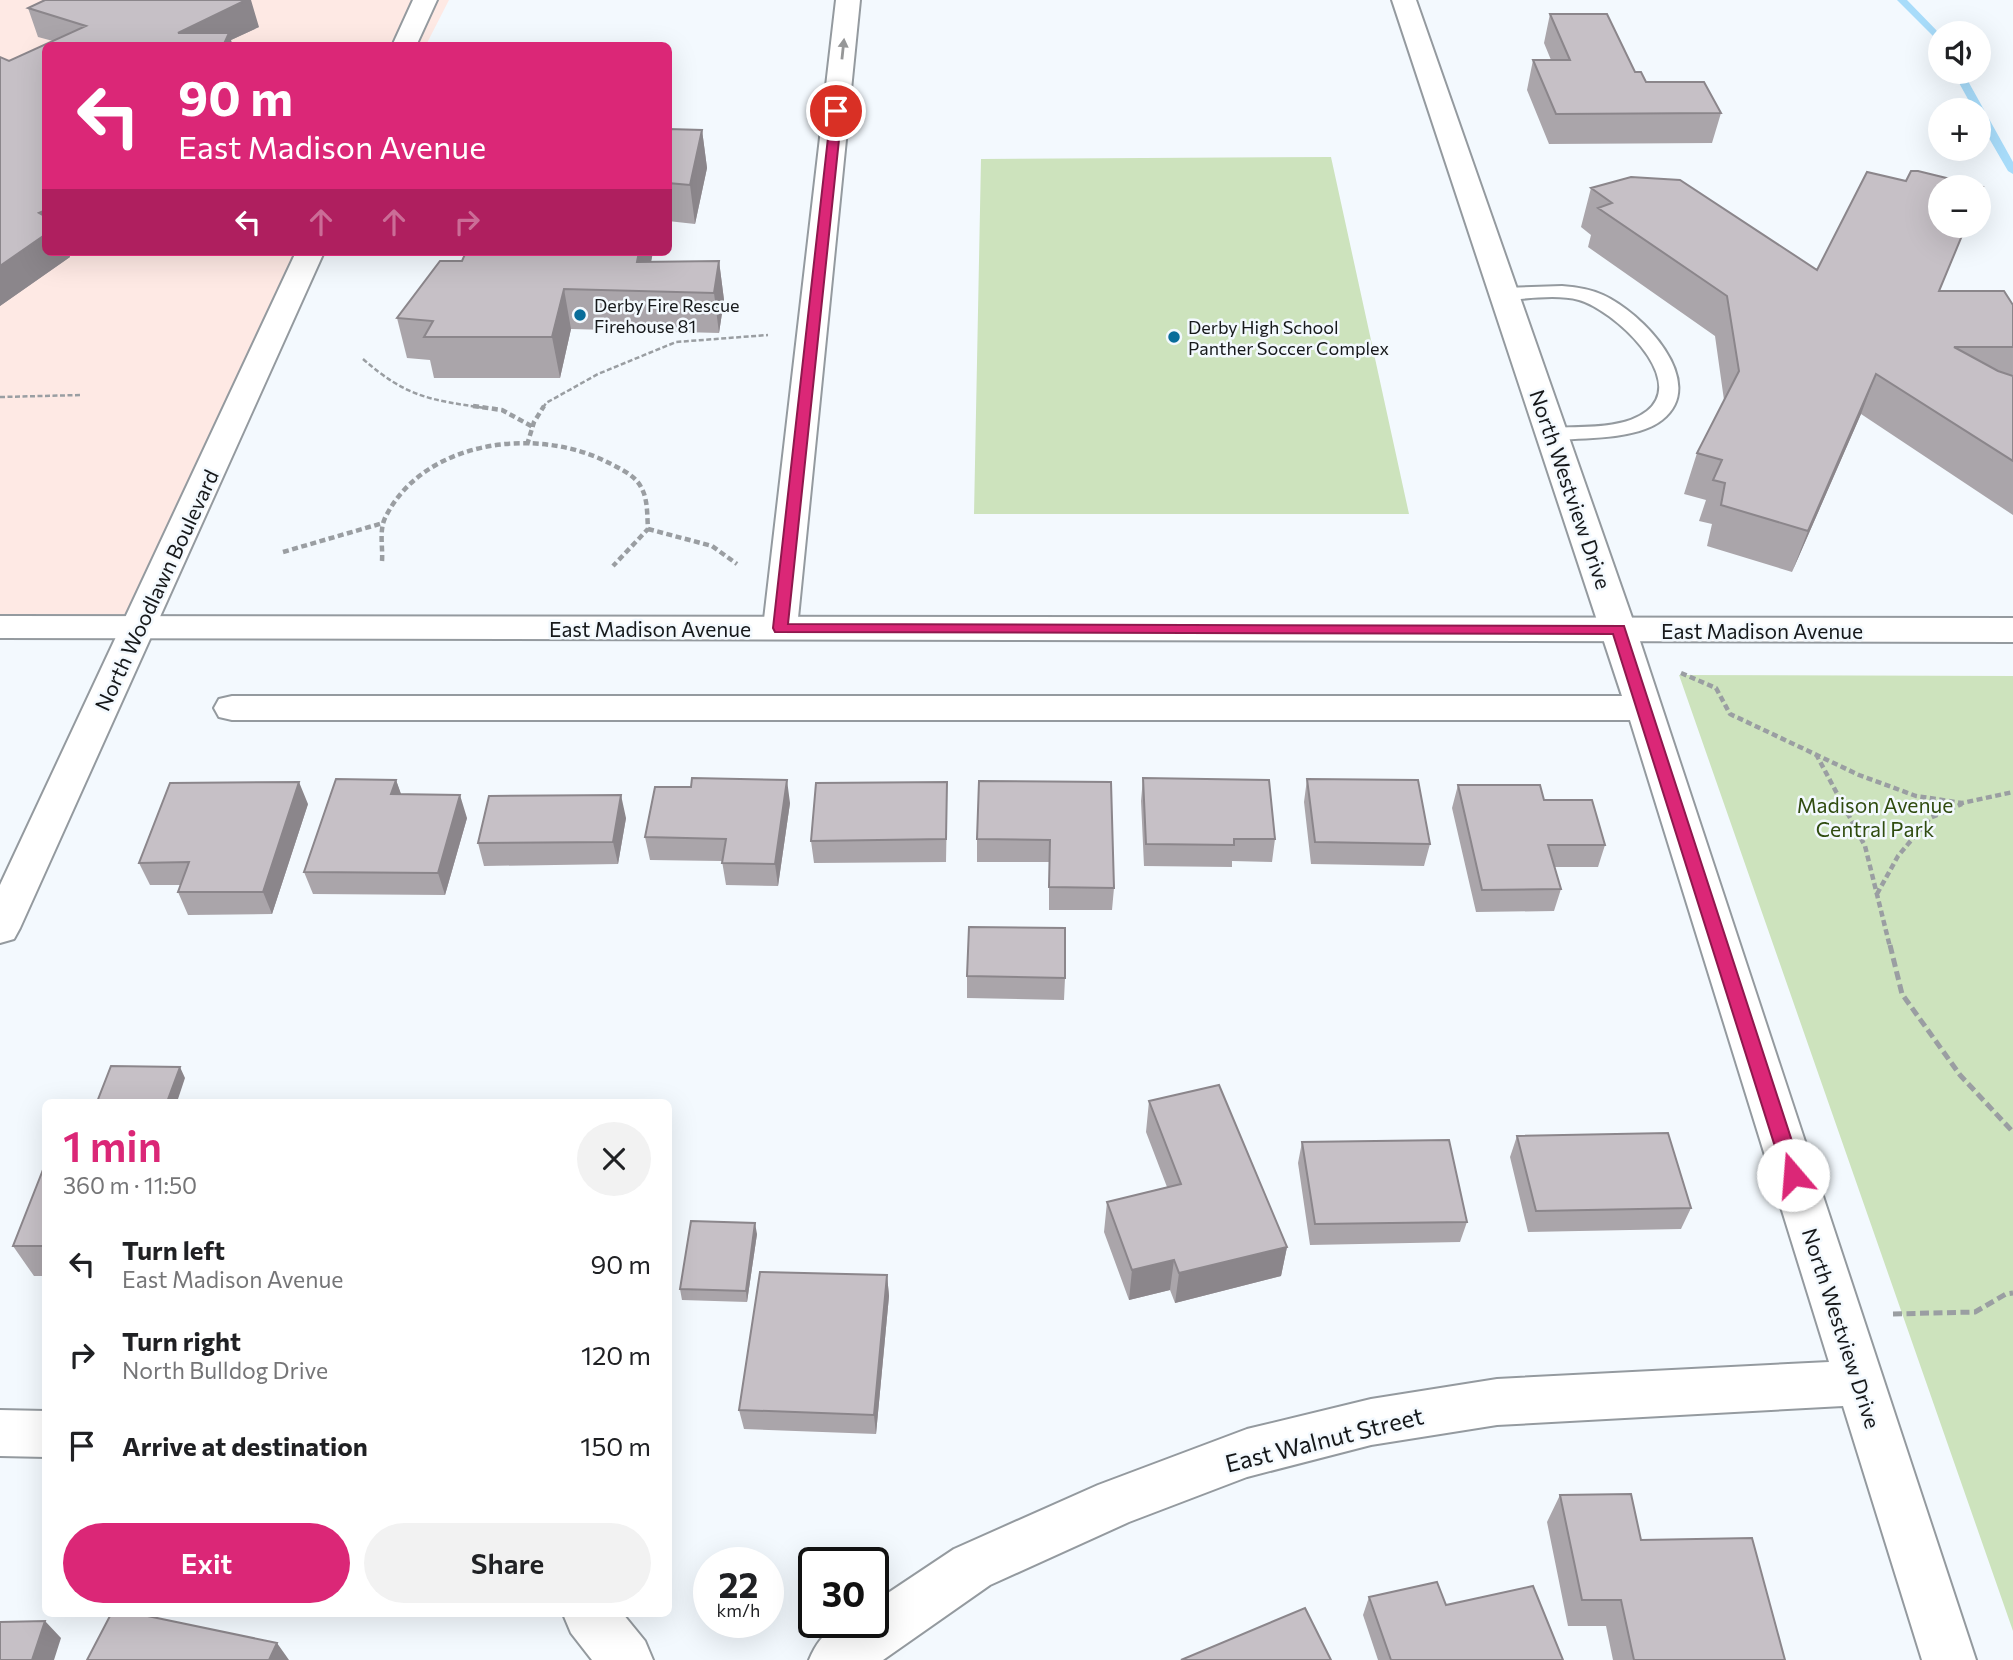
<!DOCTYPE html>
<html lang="en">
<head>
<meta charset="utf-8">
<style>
  body { margin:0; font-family:Commissioner,sans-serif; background:#f2f2f2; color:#202124; height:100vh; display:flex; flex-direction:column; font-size:26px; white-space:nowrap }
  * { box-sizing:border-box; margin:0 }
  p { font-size:23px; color:#757577 }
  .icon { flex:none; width:38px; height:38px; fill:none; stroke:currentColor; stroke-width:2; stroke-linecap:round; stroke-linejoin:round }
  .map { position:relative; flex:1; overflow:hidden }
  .drawer { position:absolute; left:42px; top:1099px; width:630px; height:518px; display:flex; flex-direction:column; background:#fff; border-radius:10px; box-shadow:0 7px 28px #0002 }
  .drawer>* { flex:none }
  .banner { position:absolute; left:42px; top:42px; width:630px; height:214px; border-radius:10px; box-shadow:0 7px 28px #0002; background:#db2777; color:#fff; overflow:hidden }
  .controls { position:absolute; left:1928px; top:21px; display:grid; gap:14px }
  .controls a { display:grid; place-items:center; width:63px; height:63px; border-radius:50%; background:#fff; box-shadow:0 7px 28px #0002; font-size:35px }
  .speed { position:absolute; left:693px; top:1547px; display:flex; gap:14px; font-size:35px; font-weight:700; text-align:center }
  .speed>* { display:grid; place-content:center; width:91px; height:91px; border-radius:50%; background:#fff; box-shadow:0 7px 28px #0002; line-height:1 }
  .speed small { font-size:18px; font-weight:400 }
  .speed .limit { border:4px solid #111; border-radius:10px; background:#fff; color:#111 }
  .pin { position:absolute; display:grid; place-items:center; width:60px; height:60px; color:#fff; margin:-30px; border:4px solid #fff; border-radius:50%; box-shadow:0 2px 7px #0007 }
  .me { position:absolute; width:77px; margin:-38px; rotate:342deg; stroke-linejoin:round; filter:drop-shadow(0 0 5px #0008) }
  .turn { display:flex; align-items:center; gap:24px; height:147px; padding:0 21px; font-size:32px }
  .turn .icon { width:91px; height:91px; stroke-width:2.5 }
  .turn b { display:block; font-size:49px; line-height:60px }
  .lanes { display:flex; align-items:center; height:66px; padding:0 21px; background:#0003; justify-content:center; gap:35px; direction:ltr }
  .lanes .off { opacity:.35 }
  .round { display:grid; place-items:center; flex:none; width:74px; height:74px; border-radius:37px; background:#f2f2f2 }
  .summary { display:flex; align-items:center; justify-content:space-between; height:119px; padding:0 21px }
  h1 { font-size:42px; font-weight:600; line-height:52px; color:#db2777 }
  .primary-button { display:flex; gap:14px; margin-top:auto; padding:14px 21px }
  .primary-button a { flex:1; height:80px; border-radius:42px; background:#db2777; color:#fff; font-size:28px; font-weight:600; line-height:80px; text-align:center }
  .primary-button a+a { background:#f2f2f2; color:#202124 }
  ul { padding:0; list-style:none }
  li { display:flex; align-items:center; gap:21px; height:91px; padding:0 21px }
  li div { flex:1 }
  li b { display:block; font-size:26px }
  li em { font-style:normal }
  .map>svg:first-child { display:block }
</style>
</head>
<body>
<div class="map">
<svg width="2013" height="1660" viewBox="0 0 2013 1660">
  <rect width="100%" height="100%" fill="#f3f9fe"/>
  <path fill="#fee9e4" d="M0 0H449L426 45 46 46V252H325L140 627 0 629Z"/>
  <path fill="#cde3bd" d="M1331 157 1409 514H974L981 159Z
    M1679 675 2013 676V1631Z"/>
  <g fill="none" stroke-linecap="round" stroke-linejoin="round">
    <path fill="#a8dcfa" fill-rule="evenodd" d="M1897 0H1907L1941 35V44Z
      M1953 72H1963L2013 162V174L2008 171 1979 121V110H1974Z"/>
    <g stroke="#949a9f" stroke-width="4">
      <path id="service" d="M1562 286C1576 287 1590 289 1603 295 1641 312 1710 382 1662 420 1637 440 1583 438 1552 440L1544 439 1541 434 1544 429 1552 428C1580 426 1623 430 1647 411 1689 378 1612 309 1579 300 1556 294 1528 299 1504 300L1494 294 1504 288Z"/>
    </g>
    <g stroke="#949a9f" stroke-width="4">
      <path id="minor" d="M836 0H860L797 628 792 636 780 639 768 636 763 628Z
        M1392 0H1416L1636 629 1976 1660H1922L1843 1406 1497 1425 1371 1445 1247 1477 1129 1522 990 1585 883 1660H809C823 1627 839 1622 873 1622V1603L954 1549 1098 1485 1247 1429 1371 1399 1497 1379 1829 1362 1630 720H232L219 717 214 708 219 699 232 696H1622Z
        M0 1410 46 1411V1457L0 1456Z
        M563 1614H623L645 1641 653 1660H592L571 1633Z"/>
    </g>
    <g stroke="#949a9f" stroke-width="4">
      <path id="tertiary" d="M413 0H437L416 46H392Z
        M296 252H324L20 928 14 939 0 943V885Z"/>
    </g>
    <g stroke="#949a9f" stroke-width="4">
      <path id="secondary" d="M0 616 2013 618V642L0 638Z"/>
    </g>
    <path stroke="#9a9ea2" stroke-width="2.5" stroke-dasharray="5 2.5" stroke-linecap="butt" d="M363 359C406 397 430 400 485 408
      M0 397 82 395
      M543 408 546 403 598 374 676 342 768 335"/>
    <path stroke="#9a9ea2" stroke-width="4.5" stroke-dasharray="6 3.5" stroke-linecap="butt" d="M473 406 502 410 533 427
      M527 445 534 422 544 406
      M648 529 712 546 737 564
      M283 552 383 523
      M382 561C383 547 379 531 385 518 423 440 536 426 607 462 619 468 635 475 641 487 648 499 647 515 648 529L613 566
      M1681 673 1716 688 1730 714 1859 775 1916 796 1962 803 2013 792
      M1816 754 1865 846 1890 947
      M1877 894 1898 856 1930 818 1962 804"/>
    <path stroke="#9a9ea2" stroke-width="5" stroke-dasharray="9 4.5" stroke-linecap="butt" d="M1890 945 1902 994 1960 1075 2013 1132
      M1893 1314 1975 1312 2006 1294 2013 1293"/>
    <use href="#service" fill="#fff" fill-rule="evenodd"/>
    <use href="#minor" fill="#fff" fill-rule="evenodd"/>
    <use href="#tertiary" fill="#fff" fill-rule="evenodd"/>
    <use href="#secondary" fill="#fff" fill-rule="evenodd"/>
  </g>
  <path fill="#aaa5aa" d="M28 8 259 27 231 40 46 252H68L70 257 0 306V57L9 61 53 41 38 37Z
    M1550 14 1635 72 1646 82 1721 113 1712 143 1549 144 1527 90 1533 60H1551L1544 43Z
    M668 129 702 130 707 168 695 224 668 221Z
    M1591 188 1817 270 2013 305V515L1861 414 1792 572 1707 546 1712 524 1699 521 1706 500 1684 494 1697 453 1724 400 1715 336 1588 247 1591 235 1581 227Z
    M466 252H653L651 262 719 261 724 300 719 333 571 329 560 378H434L430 360 407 358 397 318 462 261Z
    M1143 778 1275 839 1272 862 1232 861V867L1144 866 1141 801Z
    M1307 779 1430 844 1424 866 1311 864 1304 802Z
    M396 780 401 795 467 818 445 895 313 894 304 872Z
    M979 781 1114 888 1112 910H1049V862H977V839Z
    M1458 785 1544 800 1605 845 1598 867H1555L1561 889 1554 911 1476 912 1452 808Z
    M790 803 778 886 726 885 722 861 650 860 645 837Z
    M308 804 272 914 188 915 178 892 181 885H150L139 863Z
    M947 805 946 862 814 863 811 841Z
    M626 818 618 864 484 866 478 843Z
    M967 976 1065 978 1064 1000 967 998Z
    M1149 1101 1287 1247 1281 1276 1175 1303 1170 1290 1129 1300 1104 1232 1107 1202 1167 1187 1146 1132Z
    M1517 1136 1691 1208 1681 1229 1528 1232 1510 1157Z
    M1302 1142 1467 1222 1460 1242 1310 1245 1298 1163Z
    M46 1162V1276H34L13 1246Z
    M757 1234 747 1302 682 1300 680 1289Z
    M887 1275 889 1296 876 1434 744 1429 739 1410Z
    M1560 1495 1641 1540 1785 1660H1613L1606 1626H1568L1547 1522Z
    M1369 1597 1563 1660H1378L1363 1615Z"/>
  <path fill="#8b868b" d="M246 0H251L259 27 231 40 233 46H223L178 33Z
    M702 130 707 168 695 224 690 185Z
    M46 210V229L39 213Z
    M46 234V252H68L70 257 0 306V266Z
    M639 252H653L645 291 637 262Z
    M719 261 724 300 719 333 714 293Z
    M564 289 571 329 560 378 552 337Z
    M1876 374 1861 414 1792 572 1808 531Z
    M396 780 404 802 391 794Z
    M787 780 790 803 778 886 775 864Z
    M299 782 308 804 272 914 263 892Z
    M460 795 467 818 445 895 438 873Z
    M621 795 626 818 618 864 613 842Z
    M180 1067 185 1078 177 1102H167Z
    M755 1223 757 1234 747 1302 746 1291Z
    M1287 1247 1281 1276 1175 1303 1179 1273Z
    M1174 1260 1170 1290 1129 1300 1132 1270Z
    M887 1275 889 1296 876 1434 874 1415Z
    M45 1621 61 1638 54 1660H32Z
    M277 1643 289 1660H269Z"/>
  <path fill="#c6c0c6" stroke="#8b868b" stroke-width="2" d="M45 0H246L178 33H229L223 46H46V210L39 213 46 217V234L0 266V57L9 61 86 26 28 8Z
    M1550 14H1607L1635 72H1641L1646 82H1704L1721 113 1556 114 1533 60H1570Z
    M668 129 702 130 690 185 668 183Z
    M1911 171H1918L1983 187 1979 195V187H1941V226H1966L1939 291H2004L2013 305V347H1954L1998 371 2013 376V461L1876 374 1808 531 1721 505 1725 483 1713 480 1722 460 1697 453 1739 371 1727 296 1598 208 1612 203 1591 188 1631 177 1680 180 1817 270 1867 172 1906 181Z
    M466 252H639L637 262 719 261 714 293 564 289 552 337H424L433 321 397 318 440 261H462Z
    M692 778 787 780 775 864 722 863 726 839 645 837 655 787H691Z
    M1143 778 1269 780 1275 839H1234V845L1146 844Z
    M336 779 396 780 391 794 460 795 438 873 304 872Z
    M1307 779 1418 780 1430 844 1315 842Z
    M979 781 1111 782 1114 888 1049 887 1050 840 977 839Z
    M299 782 263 892H178L189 862 139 863 170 783Z
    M947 782 946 839 811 841 816 783Z
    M1458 785H1540L1544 800H1592L1605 845H1548L1561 889 1482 890Z
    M621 795 613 842 478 843 489 796Z
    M969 927 1065 928V978L967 976Z
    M111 1066 180 1067 167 1102H97Z
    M1219 1085 1287 1247 1179 1273 1174 1260 1132 1270 1107 1202 1181 1184 1149 1101Z
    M1668 1133 1691 1208 1536 1211 1517 1136Z
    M1449 1140 1467 1222 1315 1224 1302 1142Z
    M46 1162V1246H13Z
    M691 1221 755 1223 746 1291 680 1289Z
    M760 1272 887 1275 874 1415 739 1410Z
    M1631 1494 1641 1540 1752 1538 1785 1660H1634L1621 1600H1582L1560 1495Z
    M1437 1582 1446 1605 1533 1586 1563 1660H1391L1369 1597Z
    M1305 1608 1331 1660H1181Z
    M111 1614H138L277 1643 269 1660H87Z
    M45 1621 32 1660H0V1622Z"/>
  <defs><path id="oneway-solid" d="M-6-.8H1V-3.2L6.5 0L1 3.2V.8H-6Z" transform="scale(1.75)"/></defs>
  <use fill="#969798" href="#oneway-solid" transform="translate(843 49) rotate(-84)"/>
  <path fill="#db2777" stroke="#8e194d" stroke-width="2" d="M836 108 842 111 788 624 1624 626 1803 1175 1800 1181 1793 1183 1787 1181 1784 1175 1613 634 775 632 773 628 831 111Z"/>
  <g fill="#086d9a" stroke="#f3f9fe" stroke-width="2.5">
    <circle cx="580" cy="315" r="7"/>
    <circle cx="1174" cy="337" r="7"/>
  </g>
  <g text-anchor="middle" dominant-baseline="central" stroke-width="5" stroke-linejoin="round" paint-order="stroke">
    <g font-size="18" fill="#16181a" stroke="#f3f9fe" text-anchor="start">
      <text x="594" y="305">Derby Fire Rescue<tspan x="594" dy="21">Firehouse 81</tspan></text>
      <text x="1188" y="327">Derby High School<tspan x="1188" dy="21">Panther Soccer Complex</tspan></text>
    </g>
    <g font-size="21" fill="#16181a" stroke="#f3f9fe">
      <text transform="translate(1571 489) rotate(71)">North Westview Drive</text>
      <text transform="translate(156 590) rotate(-65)">North Woodlawn Boulevard</text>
      <text x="650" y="628">East Madison Avenue</text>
      <text x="1762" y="630">East Madison Avenue</text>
      <text transform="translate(1842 1328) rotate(72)">North Westview Drive</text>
    </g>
    <g font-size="21" fill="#304c10" stroke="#f3f9fe">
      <text x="1875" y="804">Madison Avenue<tspan x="1875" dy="24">Central Park</tspan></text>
    </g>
    <g font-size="24" fill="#16181a" stroke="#f3f9fe">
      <text transform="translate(1324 1439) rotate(-14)">East Walnut Street</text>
    </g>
  </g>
</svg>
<div class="controls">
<a><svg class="icon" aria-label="sound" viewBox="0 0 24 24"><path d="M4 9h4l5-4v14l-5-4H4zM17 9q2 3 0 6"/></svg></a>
<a>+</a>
<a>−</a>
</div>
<div class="speed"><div>22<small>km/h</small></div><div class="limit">30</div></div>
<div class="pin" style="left:836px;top:111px;background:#d93025"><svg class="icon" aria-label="arrive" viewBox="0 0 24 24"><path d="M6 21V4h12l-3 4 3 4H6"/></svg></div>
<svg class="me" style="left:1793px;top:1175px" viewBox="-20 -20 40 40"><circle r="19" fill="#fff"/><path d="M0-13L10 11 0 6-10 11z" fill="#db2777"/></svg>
<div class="banner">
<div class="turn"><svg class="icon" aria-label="left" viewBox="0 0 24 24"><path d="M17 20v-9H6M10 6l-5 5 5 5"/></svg><div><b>90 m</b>East Madison Avenue</div></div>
<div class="lanes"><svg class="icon" aria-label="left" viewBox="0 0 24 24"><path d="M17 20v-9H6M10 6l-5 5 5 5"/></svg><svg class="icon off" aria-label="ahead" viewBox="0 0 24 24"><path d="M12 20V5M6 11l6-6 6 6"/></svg><svg class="icon off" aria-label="ahead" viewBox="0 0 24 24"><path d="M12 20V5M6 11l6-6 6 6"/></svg><svg class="icon off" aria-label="right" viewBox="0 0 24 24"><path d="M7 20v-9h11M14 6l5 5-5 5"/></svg></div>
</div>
<section class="drawer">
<div class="summary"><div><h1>1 min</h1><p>360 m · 11:50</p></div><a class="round"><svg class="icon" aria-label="close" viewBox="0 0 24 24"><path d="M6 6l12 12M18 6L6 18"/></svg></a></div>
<ul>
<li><svg class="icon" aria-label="left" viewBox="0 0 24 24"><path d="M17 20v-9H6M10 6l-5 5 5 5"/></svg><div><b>Turn left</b><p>East Madison Avenue</p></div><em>90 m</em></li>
<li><svg class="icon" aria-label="right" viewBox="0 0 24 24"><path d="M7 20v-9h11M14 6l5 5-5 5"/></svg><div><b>Turn right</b><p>North Bulldog Drive</p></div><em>120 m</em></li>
<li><svg class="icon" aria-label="arrive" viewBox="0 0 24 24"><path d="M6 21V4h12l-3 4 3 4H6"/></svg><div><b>Arrive at destination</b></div><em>150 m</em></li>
</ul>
<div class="primary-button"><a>Exit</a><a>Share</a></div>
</section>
</div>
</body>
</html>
